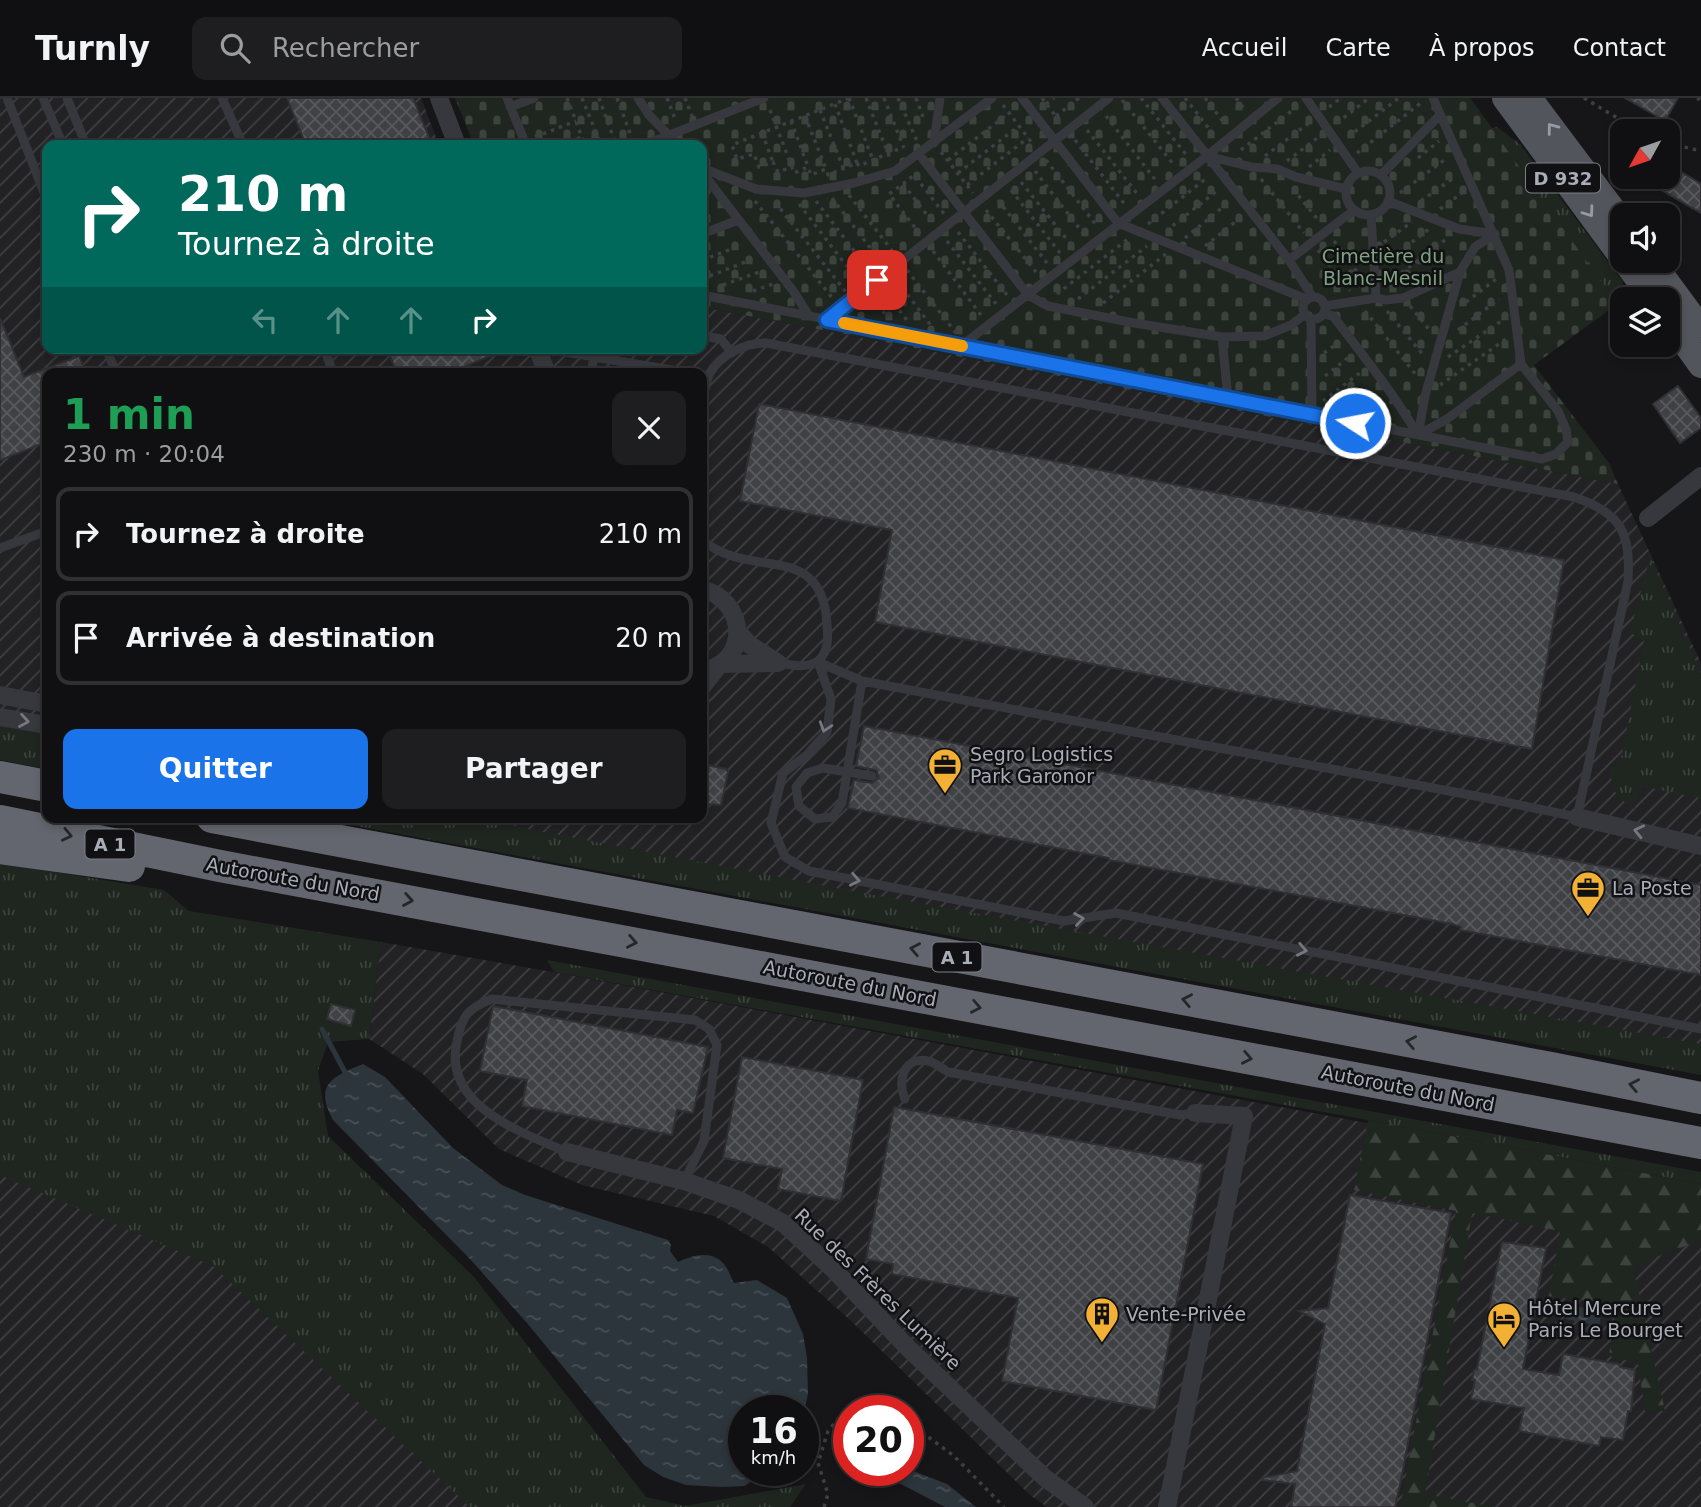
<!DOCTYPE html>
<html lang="fr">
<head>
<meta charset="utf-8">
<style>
  body { margin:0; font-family:"DejaVu Sans",sans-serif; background:#1e1e20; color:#f1f3f6; height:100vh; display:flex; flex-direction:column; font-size:26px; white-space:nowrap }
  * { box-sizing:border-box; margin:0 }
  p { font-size:23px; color:#9c9d9f }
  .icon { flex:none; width:38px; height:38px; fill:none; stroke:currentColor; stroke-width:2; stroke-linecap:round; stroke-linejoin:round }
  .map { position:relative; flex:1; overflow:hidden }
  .side { position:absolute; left:42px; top:270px; width:665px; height:455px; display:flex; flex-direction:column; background:#101012; border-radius:14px; box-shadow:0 4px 10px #0003,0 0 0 2px #303032 }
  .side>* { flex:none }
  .banner { position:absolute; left:42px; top:42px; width:665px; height:214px; border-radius:14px; box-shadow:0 4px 10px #0003,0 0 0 2px #303032; background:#00695c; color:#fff; overflow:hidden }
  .needle { width:46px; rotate:230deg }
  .buttons { position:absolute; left:1610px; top:21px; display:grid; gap:14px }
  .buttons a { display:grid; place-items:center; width:70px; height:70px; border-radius:14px; background:#101012; box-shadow:0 4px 10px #0003,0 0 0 2px #303032; font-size:35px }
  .speed { position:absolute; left:728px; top:1297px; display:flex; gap:14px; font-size:35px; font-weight:700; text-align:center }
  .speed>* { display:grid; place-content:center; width:91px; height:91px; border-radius:50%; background:#101012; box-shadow:0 4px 10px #0003,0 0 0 2px #303032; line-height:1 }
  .speed small { font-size:18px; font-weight:400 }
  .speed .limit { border:10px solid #d22; background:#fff; color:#111 }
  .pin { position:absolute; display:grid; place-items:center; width:60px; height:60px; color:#fff; margin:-30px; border-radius:14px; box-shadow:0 4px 10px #0006 }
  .me { position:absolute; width:77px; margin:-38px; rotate:281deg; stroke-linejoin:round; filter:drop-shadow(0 0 5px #0008) }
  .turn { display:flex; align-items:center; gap:24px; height:147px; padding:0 21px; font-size:32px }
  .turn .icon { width:91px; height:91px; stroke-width:2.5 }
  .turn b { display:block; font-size:49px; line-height:60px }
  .lanes { display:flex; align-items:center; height:66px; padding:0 21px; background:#0003; justify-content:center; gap:35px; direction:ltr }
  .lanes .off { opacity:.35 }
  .round { display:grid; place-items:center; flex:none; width:74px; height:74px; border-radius:14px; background:#1e1e20 }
  .head { display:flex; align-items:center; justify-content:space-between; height:119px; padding:0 21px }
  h1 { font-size:42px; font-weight:700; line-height:52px; color:#1e9e55 }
  .cta { display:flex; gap:14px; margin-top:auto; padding:14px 21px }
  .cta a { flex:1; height:80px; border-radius:14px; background:#1a73e8; color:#fff; font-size:28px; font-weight:700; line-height:80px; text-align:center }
  .cta a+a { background:#1e1e20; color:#f1f3f6 }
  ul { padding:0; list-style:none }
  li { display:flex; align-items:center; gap:21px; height:94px; margin:0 14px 10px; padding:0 7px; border:4px solid #303032; border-radius:14px }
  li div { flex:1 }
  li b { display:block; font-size:26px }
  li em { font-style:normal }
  header { display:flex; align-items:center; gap:42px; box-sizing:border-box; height:98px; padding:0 35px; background:#101012; border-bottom:2px solid #303032 }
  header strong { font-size:33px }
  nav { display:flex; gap:38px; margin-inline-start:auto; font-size:24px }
  .search { width:490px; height:63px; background:#1e1e20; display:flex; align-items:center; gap:18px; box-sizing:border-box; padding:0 24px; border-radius:14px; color:#9c9d9f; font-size:26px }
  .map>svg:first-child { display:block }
</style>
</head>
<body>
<header>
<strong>Turnly</strong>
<div class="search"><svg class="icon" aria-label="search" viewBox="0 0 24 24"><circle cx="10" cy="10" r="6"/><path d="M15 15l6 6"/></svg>Rechercher</div>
<nav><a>Accueil</a><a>Carte</a><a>À propos</a><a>Contact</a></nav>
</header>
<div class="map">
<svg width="1701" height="1409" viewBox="0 0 1701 1409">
  <defs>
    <pattern id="industrial-furrows" width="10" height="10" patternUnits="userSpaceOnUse" patternTransform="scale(1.75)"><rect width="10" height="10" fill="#222225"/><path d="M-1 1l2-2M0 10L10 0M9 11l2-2" fill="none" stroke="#3f3f43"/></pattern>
    <pattern id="grass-tufts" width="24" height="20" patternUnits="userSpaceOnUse" patternTransform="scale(1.75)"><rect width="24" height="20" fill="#1e261f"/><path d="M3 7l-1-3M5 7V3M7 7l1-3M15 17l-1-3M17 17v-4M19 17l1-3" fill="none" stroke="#3c433d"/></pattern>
    <pattern id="forest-firs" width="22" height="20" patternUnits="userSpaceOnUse" patternTransform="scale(1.75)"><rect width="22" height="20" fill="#1e261f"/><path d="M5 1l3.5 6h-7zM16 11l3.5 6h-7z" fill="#3c433d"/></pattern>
    <pattern id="cemetery-stones" width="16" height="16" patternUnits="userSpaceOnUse" patternTransform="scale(1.75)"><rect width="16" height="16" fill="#1e261f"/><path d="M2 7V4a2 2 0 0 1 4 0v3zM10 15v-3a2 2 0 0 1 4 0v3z" fill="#3c433d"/></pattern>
    <pattern id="water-ripples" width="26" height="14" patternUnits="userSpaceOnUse" patternTransform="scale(1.75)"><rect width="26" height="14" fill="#2c353c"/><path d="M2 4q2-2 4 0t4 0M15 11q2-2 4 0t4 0" fill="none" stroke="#485056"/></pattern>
    <pattern id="building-cross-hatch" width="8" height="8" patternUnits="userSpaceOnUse" patternTransform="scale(1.75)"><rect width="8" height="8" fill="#404145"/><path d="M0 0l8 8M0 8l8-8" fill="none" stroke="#595a5e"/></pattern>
  </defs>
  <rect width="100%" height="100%" fill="#161618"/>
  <path fill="url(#industrial-furrows)" d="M0 0H421L439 47H47V250H702V209L1618 386 1701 565V976L359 719H702V275H47V654L0 645Z
    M0 789 320 1041 646 1399 661 1409H0Z
    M381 844 547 873 1701 1087V1409H1047L1030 1397 850 1222 768 1149 714 1118 582 1087 499 1051 423 976 369 941Z"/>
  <path fill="url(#grass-tufts)" d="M1460 0H1470L1492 30 1497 29 1520 46 1623 184 1617 206 1533 267Z
    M1650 459 1701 575V700L1640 688 1634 711C1613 696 1610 691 1611 665L1620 666 1644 543 1630 534Z
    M0 625 47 634V671L0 662Z
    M308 719H478L523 730 857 794 1701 946V977Z
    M0 765 164 792 189 813 381 844 369 941 328 944 318 973 328 1038 474 1179 646 1399 685 1408 806 1386 790 1409H470L213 1168 0 1077Z
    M547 862 1701 1074V1086L1368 1022 554 874Z"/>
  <path fill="url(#forest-firs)" d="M1368 1022 1701 1086V1142L1633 1168 1665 1313H1645L1638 1266 1609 1258 1616 1208 1549 1198 1560 1133 1472 1115 1425 1396 1494 1409H1400L1456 1113 1354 1092Z"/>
  <path fill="url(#cemetery-stones)" d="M455 0H1470L1617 206 1534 267 1609 365 1618 386 702 209V47H474Z"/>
  <path fill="url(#water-ripples)" d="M363 966 385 979 453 1050 502 1087 525 1097 668 1142 671 1147 670 1153 678 1164C694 1157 714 1151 726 1169 729 1173 731 1180 734 1185L757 1182 787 1200 803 1236 807 1260 808 1296 803 1318V1312H744V1372H771L744 1388 722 1389 686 1387 663 1379 644 1367 527 1225 471 1162 333 1022C314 987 331 979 363 966Z
    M1568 1207 1602 1213 1599 1228 1566 1221Z
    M908 1371 947 1386 976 1409H945L901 1386 867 1372Z"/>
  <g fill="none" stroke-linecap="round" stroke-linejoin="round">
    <path stroke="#2c353c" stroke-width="5" d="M322 931 347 978"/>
  </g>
  <path fill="url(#building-cross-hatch)" stroke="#303034" stroke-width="2" d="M287 0H413L432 47H306Z
    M1625 0H1678L1665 23Z
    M1668 66 1701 86V115L1639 79H1668Z
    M0 220 24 279 79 258 86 275H47V344L0 362Z
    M387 250H507L508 251 448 275H397Z
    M1678 288 1701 320V330L1680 345 1653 306Z
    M759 306 1564 462 1532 651 875 524 892 432 740 403Z
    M864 628 1701 787V877L1460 832 1461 829 1452 826 1109 762V760L848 710 854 682 872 685 879 680 876 672 856 668Z
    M702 666 726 671 728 674 721 707 702 706Z
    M331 906 355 912 351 928 327 921Z
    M493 908 708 949 693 1015 677 1012 672 1037 522 1008 527 982 480 973Z
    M742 959 863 982 841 1103 778 1091 782 1071 723 1060Z
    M894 1009 1203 1066 1156 1312 1002 1283 1018 1200 892 1176 893 1166 866 1161Z
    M1350 1097 1451 1115 1402 1377 1395 1409H1291L1295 1386 1263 1382 1262 1380 1297 1373 1325 1226 1299 1213 1328 1210Z
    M1502 1144 1546 1150 1523 1271 1559 1277 1563 1256 1618 1266 1620 1269 1635 1272 1631 1313H1628L1623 1342 1601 1339 1599 1348 1519 1333 1524 1310 1471 1301 1475 1282H1472L1474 1272 1477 1271Z"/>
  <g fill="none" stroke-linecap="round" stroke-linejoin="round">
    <path stroke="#3d3f44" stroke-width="3.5" stroke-dasharray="3.5 5" stroke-linecap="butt" d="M567 0 585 47
      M582 0 601 47
      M599 0 615 44
      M617 0 631 38
      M667 0 675 21
      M685 0 692 18
      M849 0 732 47 737 61 754 56 759 69 773 64 778 74 792 69 794 75 808 69 811 77 826 71 828 77 857 65 859 68 903 49
      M849 0 873 62
      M866 0 891 63
      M884 0 904 50
      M898 0 917 43
      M916 0 923 19
      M1042 0 1061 25
      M1141 0 1188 59
      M1185 0 1214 37
      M1205 0 1225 26
      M1236 0 1245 12
      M1584 0 1639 33
      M1697 0 1701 2
      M1122 2 1174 67
      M835 6 857 65
      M1046 6 1054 0
      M1003 7 1032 45
      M1329 9 1341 0
      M770 12 792 69
      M820 12 844 72
      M805 18 826 71
      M1056 18 1079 0
      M1106 18 1157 84
      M791 23 808 69
      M1337 25 1369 0
      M1087 32 1139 98
      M762 35 773 64
      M535 39 576 23
      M1348 39 1399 0
      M1075 42 1126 108
      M1668 45 1701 53
      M561 47 582 39
      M607 47 631 38
      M1241 52 1298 8
      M941 54 973 95
      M1357 55 1422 4
      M1265 58 1309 25
      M1418 60 1439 43
      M948 62 1009 15
      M1046 62 1097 128
      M1287 63 1320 38
      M1309 69 1330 52
      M1035 73 1086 139
      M958 75 1019 28
      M1261 81 1304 135
      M1021 84 1073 149
      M903 86 914 77 945 117
      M967 87 1028 40
      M1293 91 1319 123
      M1011 92 1060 155
      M1400 95 1447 60
      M849 97 894 155
      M832 100 881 164
      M998 102 1047 165
      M755 103 833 201
      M816 103 871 175
      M1421 103 1455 79
      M775 104 846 194
      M799 106 858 183
      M1440 111 1462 95
      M986 112 1036 174
      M1148 126 1208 79
      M1166 133 1218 92
      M958 134 1007 197
      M920 136 889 96 903 86 934 126
      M1185 140 1228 105
      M947 143 996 206
      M1334 143 1361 179
      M1384 144 1412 124
      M1205 148 1240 120
      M1318 152 1350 193
      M933 153 981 217
      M702 162 742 147
      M1385 165 1429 131
      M907 172 956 235
      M702 181 753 161
      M897 183 933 230
      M1388 185 1449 139
      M723 187 762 173
      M884 192 909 225
      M753 193 773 186
      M1057 196 1128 141
      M872 200 889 221
      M1078 201 1147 148
      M1466 204 1499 179
      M1103 205 1166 156
      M1410 208 1431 234
      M1365 213 1417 278
      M1387 213 1424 258
      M1458 232 1499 201
      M1324 255 1338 245
      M1448 259 1503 222
      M1325 278 1349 259
      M1440 287 1506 241
      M1323 303 1361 274
      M1345 310 1371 288
      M1366 315 1382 302
      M849 1312 870 1309 884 1312
      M908 1324 954 1358 1004 1409
      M824 1409 828 1396 818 1365 828 1333 838 1321 849 1313"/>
    <path stroke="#37383d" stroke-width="9" d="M7 0 47 102
      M43 0 63 47
      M67 0 86 47
      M222 0 243 47
      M507 0 526 47
      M638 0 649 17 678 47
      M1022 0 1118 125 1306 201
      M1162 0 1289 162 1312 198
      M1306 0 1358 75
      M510 9 534 0
      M934 45 940 0
      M644 47 764 0
      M919 56 1028 197 1048 208 1134 225 1222 239 1264 238 1291 227 1304 217
      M1207 58 1252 69 1277 71 1296 79 1346 91
      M702 70 756 91 804 95 854 85 895 73 992 0
      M1346 95a22 22 0 1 1 44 0a22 22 0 1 1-44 0Z
      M702 74 794 194 809 218
      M1381 77 1440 17
      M1388 103 1459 131 1495 136
      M1371 117 1376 200
      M702 136 738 122
      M1289 162 1354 112
      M702 197 1542 361 1556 356 1568 344 1566 331 1558 313 1521 266 1509 172 1433 0
      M1303 210a11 11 0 1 1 22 0a11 11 0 1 1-22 0Z
      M1325 208 1376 200 1386 202 1403 200 1460 174
      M1324 216 1333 218C1363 257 1393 295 1418 337
      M827 222 1109 0
      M1311 222 1312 316
      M702 238 721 241 732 255
      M1222 239 1228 300
      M961 248 1207 58 1278 0
      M106 250 116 275
      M324 250 333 275
      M554 252 677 273
      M607 261 608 250
      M591 275 594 259
      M702 308C704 297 705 285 710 275 721 256 745 245 766 245L1574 399C1621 415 1631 434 1628 483L1577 719 1481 699 862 583 818 564
      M1418 337 1425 298 1460 174 1475 149 1495 136
      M1418 337 1447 321 1521 266
      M702 442C751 483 822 441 827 526 828 538 829 553 819 562 809 571 790 567 778 565
      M0 450 47 433
      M818 564 831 601 827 634 807 657 783 675 771 725 785 759 809 773 1064 823 1116 815 1701 931
      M842 705 862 583
      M905 1001C897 984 903 958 928 963 934 964 942 970 948 974L1180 1017 1195 1015
      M567 1054C521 1034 442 1008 457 943 462 918 468 910 492 901L695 922 709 931 717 947 704 1043 684 1083"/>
    <path stroke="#37383d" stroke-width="18" d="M439 0 457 47
      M537 250 547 275
      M1648 420 1701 378
      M702 491C748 503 750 565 702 573
      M720 566 778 565 750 547 738 534
      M702 589 720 566
      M0 597 47 606
      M0 619 47 627
      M1577 719 1701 748
      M567 1054 684 1083 739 1102 783 1125 833 1171 909 1251 1045 1380 1085 1409
      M1167 1409 1244 1018 1195 1015"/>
    <path stroke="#53555c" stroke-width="26" d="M1505 0 1622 159
      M1529 0 1622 124
      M1625 163 1653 201
      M1651 163 1701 231
      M1668 221 1701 267"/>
    <path stroke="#63666e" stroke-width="32" d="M0 679 47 688
      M212 719 1551 970 1701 1000
      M0 723 220 768 1701 1045
      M0 750 129 768"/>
    <path stroke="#37383d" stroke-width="9" d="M842 705 832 719 815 721 799 708 796 689 807 675 823 670 872 678"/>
  </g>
  <defs><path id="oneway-chevron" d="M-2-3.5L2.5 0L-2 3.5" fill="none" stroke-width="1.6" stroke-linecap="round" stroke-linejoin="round" transform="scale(1.75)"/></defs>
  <g stroke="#979ba6">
    <use href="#oneway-chevron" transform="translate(1552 30) rotate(-127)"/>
    <use href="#oneway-chevron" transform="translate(1589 114) rotate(54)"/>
  </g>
  <g stroke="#757881">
    <use href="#oneway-chevron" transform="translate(24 623) rotate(10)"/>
    <use href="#oneway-chevron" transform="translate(825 629) rotate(108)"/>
    <use href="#oneway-chevron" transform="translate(1639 733) rotate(-167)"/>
    <use href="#oneway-chevron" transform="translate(855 782) rotate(11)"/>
    <use href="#oneway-chevron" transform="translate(1079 821) rotate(-8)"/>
    <use href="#oneway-chevron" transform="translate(1302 852) rotate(11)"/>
  </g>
  <g stroke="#26262a">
    <use href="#oneway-chevron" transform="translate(67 737) rotate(12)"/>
    <use href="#oneway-chevron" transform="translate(408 802) rotate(10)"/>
    <use href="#oneway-chevron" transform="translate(632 844) rotate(11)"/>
    <use href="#oneway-chevron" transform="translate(915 851) rotate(-169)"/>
    <use href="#oneway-chevron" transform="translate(1187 902) rotate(-169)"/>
    <use href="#oneway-chevron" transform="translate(976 909) rotate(11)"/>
    <use href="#oneway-chevron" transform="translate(1411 944) rotate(-169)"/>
    <use href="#oneway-chevron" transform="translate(1247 960) rotate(11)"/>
    <use href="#oneway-chevron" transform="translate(1634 987) rotate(-169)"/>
  </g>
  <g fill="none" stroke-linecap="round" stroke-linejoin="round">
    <g stroke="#114b97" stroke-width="18">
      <path id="route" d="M877 182 827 222 1355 325"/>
    </g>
    <use href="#route" stroke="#1a73e8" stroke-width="12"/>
    <path stroke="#f59e0b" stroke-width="12" d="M844 225 962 248"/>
  </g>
  <defs>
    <g id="office-pin" transform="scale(1.75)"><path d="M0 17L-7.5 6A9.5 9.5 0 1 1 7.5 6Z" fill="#f2b134" stroke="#111113"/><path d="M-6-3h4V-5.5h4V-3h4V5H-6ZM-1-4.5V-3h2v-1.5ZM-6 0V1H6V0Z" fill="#111"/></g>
    <g id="building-pin" transform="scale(1.75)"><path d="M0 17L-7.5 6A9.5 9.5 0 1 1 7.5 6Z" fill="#f2b134" stroke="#111113"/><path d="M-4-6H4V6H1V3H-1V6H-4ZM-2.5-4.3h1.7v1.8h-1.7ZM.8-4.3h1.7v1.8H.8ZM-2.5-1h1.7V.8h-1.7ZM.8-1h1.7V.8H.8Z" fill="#111"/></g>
    <g id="hotel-pin" transform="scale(1.75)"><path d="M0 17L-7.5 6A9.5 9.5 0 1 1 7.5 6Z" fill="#f2b134" stroke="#111113"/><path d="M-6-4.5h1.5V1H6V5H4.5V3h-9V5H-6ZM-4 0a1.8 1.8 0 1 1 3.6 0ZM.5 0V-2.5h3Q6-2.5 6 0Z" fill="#111"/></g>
  </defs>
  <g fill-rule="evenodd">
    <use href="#office-pin" x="945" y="667"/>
    <use href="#office-pin" x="1588" y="790"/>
    <use href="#building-pin" x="1102" y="1216"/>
    <use href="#hotel-pin" x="1504" y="1221"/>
  </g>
  <g text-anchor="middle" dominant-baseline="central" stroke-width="5" stroke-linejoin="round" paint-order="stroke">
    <g fill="#111113" stroke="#7b7e86" stroke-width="2">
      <rect x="1526" y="65.5" width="74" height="29" rx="5"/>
      <rect x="85.5" y="731.5" width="49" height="29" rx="5"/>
      <rect x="932.5" y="844.5" width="49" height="29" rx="5"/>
    </g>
    <g font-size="18" font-weight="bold" fill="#a8adb8">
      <text x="1563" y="80">D 932</text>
      <text x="110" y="746">A 1</text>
      <text x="957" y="859">A 1</text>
    </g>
    <g font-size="19" fill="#7fa381" stroke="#111113">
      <text x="1383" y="158">Cimetière du<tspan x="1383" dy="22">Blanc-Mesnil</tspan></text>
    </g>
    <g font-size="19" fill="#a8adb8" stroke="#111113" text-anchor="start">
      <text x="970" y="656">Segro Logistics<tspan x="970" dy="22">Park Garonor</tspan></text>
      <text x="1612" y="790">La Poste</text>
      <text x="1528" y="1210">Hôtel Mercure<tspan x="1528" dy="22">Paris Le Bourget</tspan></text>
      <text x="1126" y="1216">Vente-Privée</text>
    </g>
    <g font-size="19" fill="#a8adb8" stroke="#111113">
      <text transform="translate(293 781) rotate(10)">Autoroute du Nord</text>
      <text transform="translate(850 885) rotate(11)">Autoroute du Nord</text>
      <text transform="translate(1408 990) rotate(11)">Autoroute du Nord</text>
      <text transform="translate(878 1191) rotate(44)">Rue des Frères Lumière</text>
    </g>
  </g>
</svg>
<div class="buttons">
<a><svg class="needle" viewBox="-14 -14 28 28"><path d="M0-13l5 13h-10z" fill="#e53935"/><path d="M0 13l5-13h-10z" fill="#9c9d9f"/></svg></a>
<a><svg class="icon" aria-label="sound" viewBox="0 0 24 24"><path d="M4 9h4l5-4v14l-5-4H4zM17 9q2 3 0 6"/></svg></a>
<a><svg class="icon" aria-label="layers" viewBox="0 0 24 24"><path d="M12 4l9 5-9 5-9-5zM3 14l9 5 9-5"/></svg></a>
</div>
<div class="speed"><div>16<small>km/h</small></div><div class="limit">20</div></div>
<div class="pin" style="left:877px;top:182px;background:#d93025"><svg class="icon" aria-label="arrive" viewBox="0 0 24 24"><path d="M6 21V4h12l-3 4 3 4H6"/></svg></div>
<svg class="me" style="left:1355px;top:325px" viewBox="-20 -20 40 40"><circle r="17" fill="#1a73e8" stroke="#fff" stroke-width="3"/><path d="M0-11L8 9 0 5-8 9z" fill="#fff"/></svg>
<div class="banner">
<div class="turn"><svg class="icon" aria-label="right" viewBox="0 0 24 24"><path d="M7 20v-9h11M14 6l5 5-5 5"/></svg><div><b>210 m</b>Tournez à droite</div></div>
<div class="lanes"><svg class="icon off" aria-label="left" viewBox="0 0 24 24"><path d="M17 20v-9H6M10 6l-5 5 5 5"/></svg><svg class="icon off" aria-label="ahead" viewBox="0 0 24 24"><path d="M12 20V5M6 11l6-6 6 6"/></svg><svg class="icon off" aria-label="ahead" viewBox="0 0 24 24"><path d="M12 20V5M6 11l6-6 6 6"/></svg><svg class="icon" aria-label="right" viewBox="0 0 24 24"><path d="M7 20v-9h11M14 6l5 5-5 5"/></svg></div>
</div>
<section class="side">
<div class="head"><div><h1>1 min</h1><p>230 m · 20:04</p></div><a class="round"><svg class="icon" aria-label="close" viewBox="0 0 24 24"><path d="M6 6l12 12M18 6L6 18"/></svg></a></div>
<ul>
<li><svg class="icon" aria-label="right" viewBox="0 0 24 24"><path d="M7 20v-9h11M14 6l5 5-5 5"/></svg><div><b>Tournez à droite</b></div><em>210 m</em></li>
<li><svg class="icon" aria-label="arrive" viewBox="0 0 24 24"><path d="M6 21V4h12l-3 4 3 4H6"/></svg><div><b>Arrivée à destination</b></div><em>20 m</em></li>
</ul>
<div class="cta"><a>Quitter</a><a>Partager</a></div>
</section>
</div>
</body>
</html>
